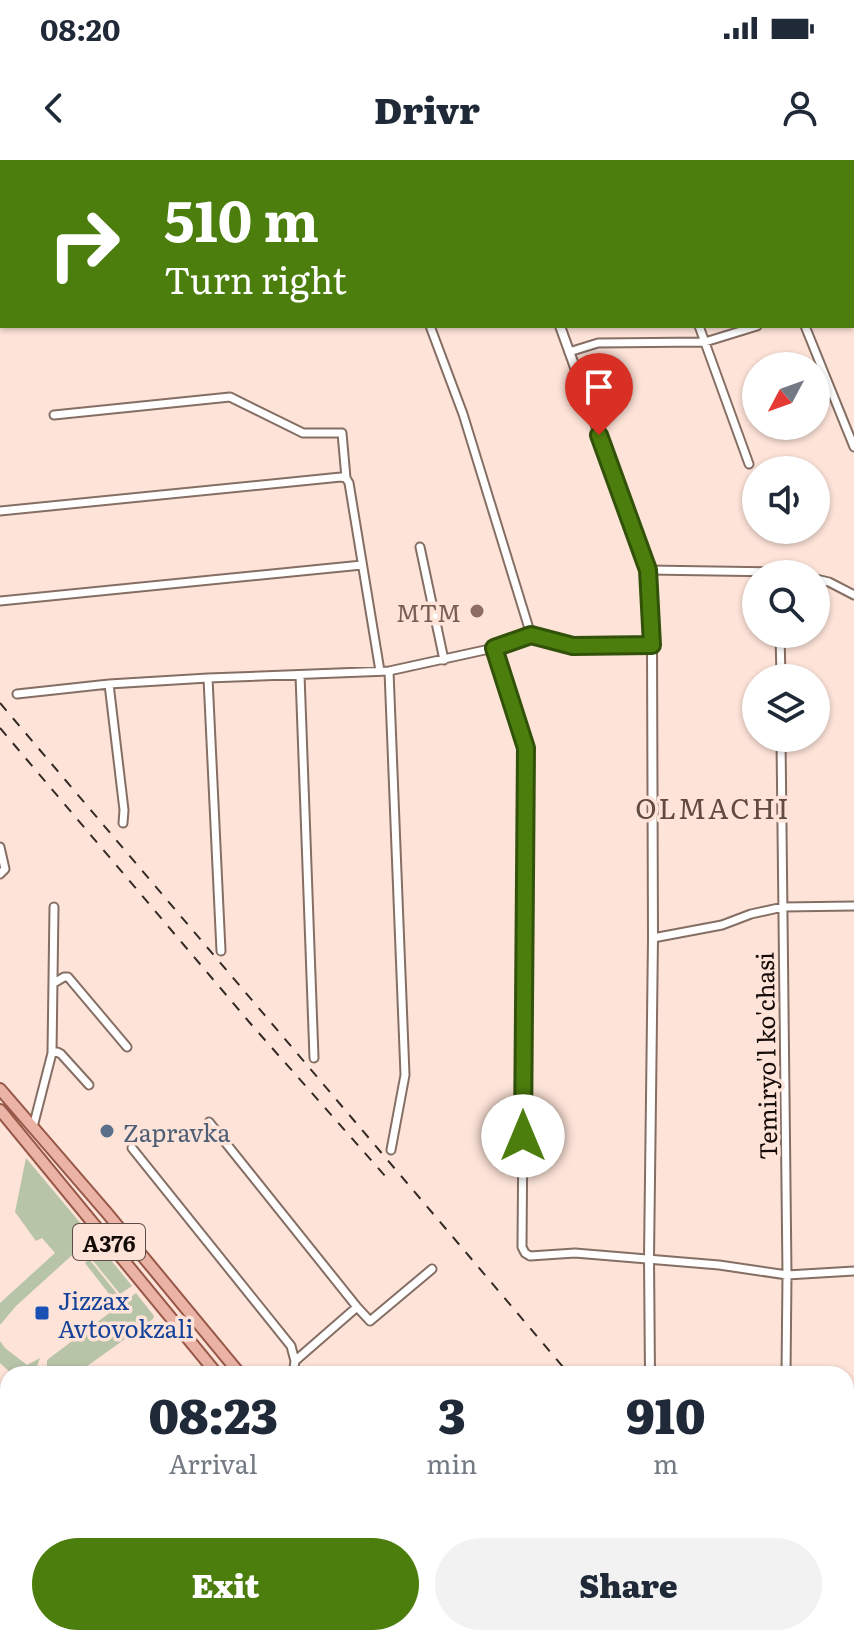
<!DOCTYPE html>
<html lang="en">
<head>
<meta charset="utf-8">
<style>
  body { margin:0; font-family:Literata,serif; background:#f2f2f3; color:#1f2937; height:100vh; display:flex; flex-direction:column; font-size:30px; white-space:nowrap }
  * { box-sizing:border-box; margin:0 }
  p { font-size:26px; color:#747a83 }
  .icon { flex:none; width:44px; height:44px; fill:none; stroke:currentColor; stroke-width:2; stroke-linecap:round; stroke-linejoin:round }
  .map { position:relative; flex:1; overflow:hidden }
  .drawer { position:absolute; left:0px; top:1206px; width:854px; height:280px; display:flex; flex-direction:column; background:#fff; border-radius:24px 24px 0 0; box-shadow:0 2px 6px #0004 }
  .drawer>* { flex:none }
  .banner { position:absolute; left:0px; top:0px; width:854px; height:168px; box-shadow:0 2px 6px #0004; background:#4c7e0d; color:#fff; overflow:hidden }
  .needle { width:52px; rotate:229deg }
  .controls { position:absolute; left:742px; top:192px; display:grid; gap:16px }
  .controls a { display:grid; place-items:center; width:88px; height:88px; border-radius:50%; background:#fff; box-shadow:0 2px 6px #0004; font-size:40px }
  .pin { position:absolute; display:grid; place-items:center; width:68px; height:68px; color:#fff; margin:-82px -34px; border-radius:50% 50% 50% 0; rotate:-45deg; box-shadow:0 0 8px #0007 }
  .pin .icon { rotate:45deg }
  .me { position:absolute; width:88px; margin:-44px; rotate:0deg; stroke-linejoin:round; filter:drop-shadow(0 0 6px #0008) }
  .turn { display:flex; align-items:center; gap:28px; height:168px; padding:0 32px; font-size:36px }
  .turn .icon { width:104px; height:104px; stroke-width:2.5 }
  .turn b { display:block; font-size:56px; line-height:68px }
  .eta { display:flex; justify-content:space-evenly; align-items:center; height:136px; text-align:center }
  .eta b { font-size:48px; font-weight:800; line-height:56px }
  .primary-button { display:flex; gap:16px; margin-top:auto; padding:16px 32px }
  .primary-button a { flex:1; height:92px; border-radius:48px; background:#4c7e0d; color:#fff; font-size:32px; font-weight:800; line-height:92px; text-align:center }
  .primary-button a+a { background:#f2f2f3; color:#1f2937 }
  .status { display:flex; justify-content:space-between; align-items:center; height:56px; padding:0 40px; background:#fff; direction:ltr }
  .status svg { height:22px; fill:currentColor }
  header { display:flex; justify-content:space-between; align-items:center; height:104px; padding:0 32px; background:#fff; font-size:36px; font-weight:800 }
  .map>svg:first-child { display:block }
</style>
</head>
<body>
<div class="status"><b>08:20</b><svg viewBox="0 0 49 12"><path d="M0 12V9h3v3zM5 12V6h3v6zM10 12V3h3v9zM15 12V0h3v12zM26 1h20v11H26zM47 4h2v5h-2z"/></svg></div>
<header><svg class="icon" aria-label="back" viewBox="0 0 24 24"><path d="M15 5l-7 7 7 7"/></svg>Drivr<svg class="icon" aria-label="person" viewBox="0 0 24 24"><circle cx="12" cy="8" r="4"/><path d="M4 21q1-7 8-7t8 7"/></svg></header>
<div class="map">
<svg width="854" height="1486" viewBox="0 0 854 1486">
  <rect width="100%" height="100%" fill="#fde3d8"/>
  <path fill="#b7c4a7" d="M26 998 92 1077 16 1146 0 1165V1143L55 1093 42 1078 36 1081 15 1052Z
    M101 1088 132 1126 120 1134 90 1097Z
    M89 1099 118 1135 113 1139 85 1103Z
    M136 1133 154 1156 153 1159 76 1214H47V1200Z
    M0 1181 5 1188 27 1205 40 1198 36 1209 37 1214H12L0 1203Z
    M4 1385 8 1387V1478H66L64 1486H0V1386Z"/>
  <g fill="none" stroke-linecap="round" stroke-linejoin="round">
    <g stroke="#856e64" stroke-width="11">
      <path id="minor" d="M296 0 297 2
        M369 0 370 2
        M638 0 639 2
        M747 0 748 2
        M487 2 494 0
        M650 2 654 0
        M852 134 854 133
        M430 166 463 254 531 475
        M699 166 749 304
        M805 166 854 287
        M569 192 598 183 705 182 757 166
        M54 255 230 237 303 273H342L346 318
        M0 351 341 317 346 318 349 323 380 511
        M420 387 444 500
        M648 410 780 412 790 414
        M816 419 829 422 854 435
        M0 441 362 405
        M780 474 781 518
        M494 488 526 588 522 1087 525 1093 530 1096 575 1093 719 1105 787 1115 854 1111
        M389 511 405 915 391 990
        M300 515 314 898
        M208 518 221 791
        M109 524 124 650 123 663
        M17 534 109 524 208 518 389 511 494 488 531 475 573 486 652 485
        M781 578 787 1115 786 1214
        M0 687 5 709 0 714
        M653 778 722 765 751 754 783 747 854 746
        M54 823 64 817H68L127 887
        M52 893 57 892 61 894 89 925
        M209 962 357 1147
        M33 967 52 893 54 747
        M132 988 291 1186 295 1201 293 1214
        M295 1201 357 1147 370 1161 432 1109
        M846 1325 854 1345
        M0 1367 8 1366"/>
    </g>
    <g stroke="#856e64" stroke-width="12">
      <path id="tertiary" d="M500 0V2
        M560 166 648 410 652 485 653 778 649 1098 650 1214"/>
    </g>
    <g stroke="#975848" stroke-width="14">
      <path id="primary" d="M0 929 107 1053 240 1214
        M0 950 217 1214
        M846 1402 854 1410
        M422 1478 429 1486
        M439 1478 446 1486"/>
    </g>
    <use href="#minor" stroke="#fff" stroke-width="7"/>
    <use href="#tertiary" stroke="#fff" stroke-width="8"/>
    <use href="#primary" stroke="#ebb3a6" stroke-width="10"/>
    <path stroke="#342925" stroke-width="2" stroke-dasharray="10 10" stroke-linecap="butt" d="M0 543 569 1214
      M0 568 250 863 386 1017
      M0 1343H8
      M548 1478 576 1486
      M610 1478 628 1486
      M794 1478 801 1486"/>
  </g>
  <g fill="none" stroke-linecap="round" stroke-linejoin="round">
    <g stroke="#315208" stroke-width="20">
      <path id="route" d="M523 976 526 588 494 488 531 475 573 486 652 485 648 410 599 275"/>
    </g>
    <use href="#route" stroke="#4c7e0d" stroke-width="14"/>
  </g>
  <circle fill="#8d6e63" stroke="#fde3d8" stroke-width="3" cx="477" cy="451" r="8"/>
  <circle fill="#5c6f8a" stroke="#fde3d8" stroke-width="3" cx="107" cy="971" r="8"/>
  <rect fill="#1a4fb4" stroke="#fde3d8" stroke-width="3" x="34" y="1145" width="16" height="16" rx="4"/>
  <g text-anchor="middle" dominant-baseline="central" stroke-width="7" stroke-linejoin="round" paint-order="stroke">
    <rect fill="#fde3d8" stroke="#5b4c47" stroke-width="2" x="73" y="1064" width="72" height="36" rx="6"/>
    <g font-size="22" font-weight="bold" fill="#150c09">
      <text x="109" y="1082">A376</text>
    </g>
    <g font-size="24" fill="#785e54" stroke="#fde3d8" text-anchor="end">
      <text x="461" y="451">MTM</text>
    </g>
    <g font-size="24" fill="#150c09" stroke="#fde3d8">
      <text transform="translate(765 896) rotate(-91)">Temiryo'l ko'chasi</text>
    </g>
    <g font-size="24" fill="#4e5e75" stroke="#fde3d8" text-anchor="start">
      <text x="123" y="971">Zapravka</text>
    </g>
    <g font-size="24" fill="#164399" stroke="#fde3d8" text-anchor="start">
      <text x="58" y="1139">Jizzax<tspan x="58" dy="28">Avtovokzali</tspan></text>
    </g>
    <g font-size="28" letter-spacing="2" fill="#604a41" stroke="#fde3d8">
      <text x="713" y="647">OLMACHI</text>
    </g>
  </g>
</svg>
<div class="controls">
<a><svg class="needle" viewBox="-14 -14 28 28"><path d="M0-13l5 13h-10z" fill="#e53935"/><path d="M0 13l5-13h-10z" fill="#747a83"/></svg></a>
<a><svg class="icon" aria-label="sound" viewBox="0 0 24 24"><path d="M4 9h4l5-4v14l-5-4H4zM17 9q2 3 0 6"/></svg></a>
<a><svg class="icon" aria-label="search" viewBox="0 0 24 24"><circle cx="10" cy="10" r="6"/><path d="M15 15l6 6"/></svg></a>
<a><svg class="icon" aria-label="layers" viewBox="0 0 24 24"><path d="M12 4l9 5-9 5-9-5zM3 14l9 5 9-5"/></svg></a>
</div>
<div class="pin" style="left:599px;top:275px;background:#d93025"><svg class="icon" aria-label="arrive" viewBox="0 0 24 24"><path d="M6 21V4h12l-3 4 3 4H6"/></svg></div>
<svg class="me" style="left:523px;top:976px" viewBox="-20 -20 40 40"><circle r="19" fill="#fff"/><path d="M0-13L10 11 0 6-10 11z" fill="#4c7e0d"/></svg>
<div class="banner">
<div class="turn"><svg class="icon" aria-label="right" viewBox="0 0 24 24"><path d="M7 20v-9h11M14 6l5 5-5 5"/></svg><div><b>510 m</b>Turn right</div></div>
</div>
<section class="drawer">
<div class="eta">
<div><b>08:23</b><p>Arrival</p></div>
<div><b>3</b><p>min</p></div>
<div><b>910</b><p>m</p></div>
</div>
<div class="primary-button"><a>Exit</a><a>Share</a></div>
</section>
</div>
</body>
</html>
